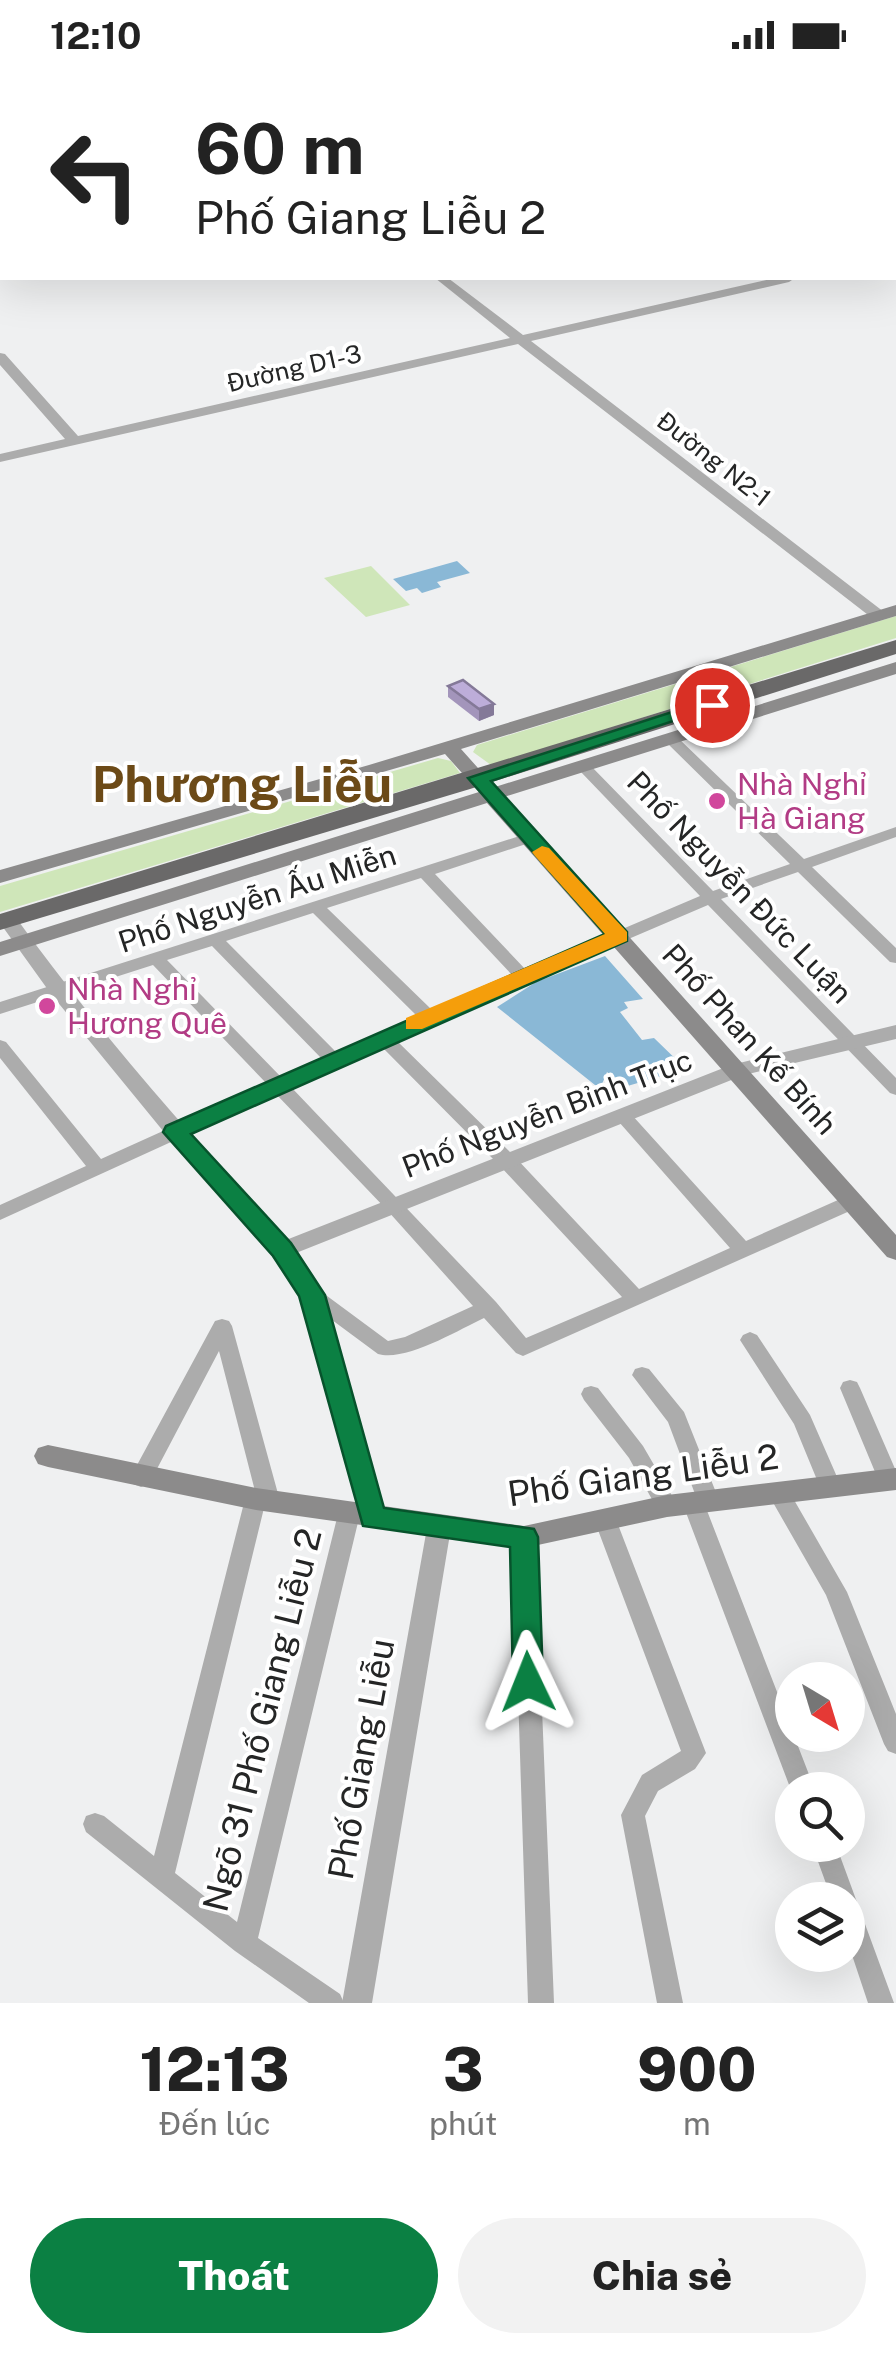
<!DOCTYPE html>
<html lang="vi">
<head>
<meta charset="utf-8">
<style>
  body { margin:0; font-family:"Public Sans",sans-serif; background:#f2f2f2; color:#222; height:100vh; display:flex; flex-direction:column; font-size:38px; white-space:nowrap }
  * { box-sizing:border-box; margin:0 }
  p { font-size:32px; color:#767676 }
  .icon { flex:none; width:55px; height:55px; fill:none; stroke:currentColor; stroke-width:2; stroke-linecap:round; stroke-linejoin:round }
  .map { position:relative; height:1933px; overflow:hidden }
  .drawer { display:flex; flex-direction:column; background:#fff; flex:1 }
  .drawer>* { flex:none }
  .top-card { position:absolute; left:0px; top:0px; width:898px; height:210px; box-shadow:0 10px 40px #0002; background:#fff; color:#222; overflow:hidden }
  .needle { width:65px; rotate:142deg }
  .tools { position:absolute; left:775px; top:1592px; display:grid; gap:20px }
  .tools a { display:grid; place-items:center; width:90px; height:90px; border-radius:50%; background:#fff; box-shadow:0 10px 40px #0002; font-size:50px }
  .pin { position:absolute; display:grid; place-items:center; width:85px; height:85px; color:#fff; margin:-42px; border:5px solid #fff; border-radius:50%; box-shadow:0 2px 10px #0007 }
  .me { position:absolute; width:110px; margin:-55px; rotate:358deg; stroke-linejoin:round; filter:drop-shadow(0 0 8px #0008) }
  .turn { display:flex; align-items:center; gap:35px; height:210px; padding:0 30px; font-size:45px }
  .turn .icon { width:130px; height:130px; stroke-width:2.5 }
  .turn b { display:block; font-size:70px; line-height:85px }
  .eta { display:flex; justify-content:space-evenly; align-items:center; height:170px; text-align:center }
  .eta b { font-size:60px; font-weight:800; line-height:70px }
  .cta { display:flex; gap:20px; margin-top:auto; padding:20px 30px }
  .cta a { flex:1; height:115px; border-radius:60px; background:#0b8043; color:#fff; font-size:40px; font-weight:800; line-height:115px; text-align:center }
  .cta a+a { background:#f2f2f2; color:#222 }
  .status { display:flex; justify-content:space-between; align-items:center; height:70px; padding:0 50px; background:#fff; direction:ltr }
  .status svg { height:28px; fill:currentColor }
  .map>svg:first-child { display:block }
</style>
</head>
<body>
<div class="status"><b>12:10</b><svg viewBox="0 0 49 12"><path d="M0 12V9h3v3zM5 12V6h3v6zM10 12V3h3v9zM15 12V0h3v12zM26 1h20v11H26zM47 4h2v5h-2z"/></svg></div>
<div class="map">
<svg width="896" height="1933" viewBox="0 0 896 1933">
  <rect width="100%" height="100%" fill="#eff0f1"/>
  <path fill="#cfe6b9" d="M371 496 410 535 366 547 324 508Z
    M896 546V568L491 695 473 682 477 675Z
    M438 688 451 691 460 703 0 842V816Z"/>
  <path fill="#8ab8d6" d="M457 491 470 503 437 512 441 517 422 523 417 518 406 521 393 509Z
    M605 886 643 929 624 932 628 938 620 942 642 970 654 968 686 999 624 1017 607 1002 600 1019 497 937 536 912Z"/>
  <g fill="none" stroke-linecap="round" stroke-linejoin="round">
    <path fill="#acacac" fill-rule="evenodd" d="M725 0H738L740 2H728Z
      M895 88H896V95H895Z
      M672 666 677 667 804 789 896 757V767L812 797 896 878V893L890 892 798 802 721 829 896 1008V1025L890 1023 708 835 395 969 515 1087 639 1219 730 1178 619 1052 616 1048 619 1044H631L746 1171 847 1126H861L863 1131 861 1136 523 1286 516 1283 484 1248C458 1260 406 1292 378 1284L305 1230 302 1225 305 1220H319L388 1271 405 1267 473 1236 387 1140 276 1024 0 1150V1135L86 1096 0 988V970L6 972 101 1089 267 1014 153 895 0 944V932L529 763 535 765 537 768 535 771 435 804 526 900 700 826 580 701 577 698 585 693 590 695 713 821 790 794 667 673 665 670ZM421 808 512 905 431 939 327 838ZM313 843 417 946 336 982 226 871ZM212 876 322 989 281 1007 167 890ZM381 976 501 1097 622 1227 526 1268 496 1232 291 1017Z
      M222 1249 229 1251 232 1256 280 1431 277 1437 264 1438 175 1803 237 1852 338 1444 341 1438 349 1435 357 1438 360 1444 258 1868 340 1924 344 1933H309L235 1881 86 1762 83 1754 86 1746 95 1743 104 1746 154 1786 245 1429 248 1423 255 1421 219 1281 149 1414 141 1417 133 1414 130 1408 215 1251Z
      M750 1262 757 1265 810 1345 841 1416 838 1422 830 1425 822 1422 794 1354 740 1270 743 1265Z
      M642 1297 649 1299 684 1342 719 1430 716 1436 706 1438 815 1720H792V1723L791 1720 682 1432 685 1426 695 1424 668 1352 632 1305 635 1299Z
      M850 1310 857 1312 860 1318 896 1401V1415L889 1418 881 1415 878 1409 840 1318 843 1312Z
      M591 1316 598 1318 643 1376 678 1436 675 1442 667 1445 659 1442 629 1388 584 1330 581 1324 584 1318Z
      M778 1413 786 1416 847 1522 896 1644V1684L888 1681 884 1674 826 1525 767 1422 770 1416Z
      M606 1443 614 1446 617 1452 706 1683 695 1699 658 1721 645 1746 683 1933H657L621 1745 642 1705 681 1681 595 1452 598 1446Z
      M524 1458 532 1461 535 1467 554 1933H528L513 1467 516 1461Z
      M812 1775H836L894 1933H868L848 1873V1830H832Z"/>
    <path fill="#acacac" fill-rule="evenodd" d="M895 178H896V186H895Z
      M435 208H448L523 265 775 208H795L789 212 531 271 884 542V548H872L518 274 0 392V384L65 369 0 295V283L5 284 78 366 510 268Z
      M7 843 14 845C97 960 190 1065 286 1170L731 995 896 955V969L744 1005 296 1183 323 1225 385 1448 382 1455 373 1458 364 1455 361 1448 301 1227 274 1186 168 1067 51 924 0 853V845Z
      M439 1448 448 1451 451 1458 372 1933H342L427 1458 430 1451Z"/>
    <path fill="#8c8b8b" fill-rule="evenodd" d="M0 116H2V124H0Z
      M896 535V546L461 679 495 717 896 592V604L504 727 896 1165V1190L887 1187 487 733 0 886V872L479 722 445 684 0 813V800L369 695Z
      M48 1375 256 1418 524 1456 667 1425 896 1398V1420L667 1447 524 1478 256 1440 48 1397 38 1394 34 1386 38 1378Z"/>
    <path fill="#6a6969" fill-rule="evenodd" d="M896 570V584L470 719 0 860V844Z"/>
  </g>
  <path fill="#a395bb" d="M448 616 494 634V645L479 651 448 627Z"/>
  <path fill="#847998" d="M494 634V645L479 651V639Z"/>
  <path fill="#bdadd9" stroke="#847998" stroke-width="2.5" d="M463 610 494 634 479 639 448 616Z"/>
  <path fill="#0b8043" stroke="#07532c" stroke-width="2.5" d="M706 631 722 635 491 711 627 862V871L191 1064 291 1173 325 1225 384 1438 534 1459 538 1467 543 1612 539 1621 528 1625 518 1621 513 1612 510 1477 363 1456 299 1226 273 1186 163 1062 166 1056 605 864 468 708Z"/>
  <path fill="#f59e0b" d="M542 776 549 778 627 862V871L422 959H406V948L605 864 535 786 532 782Z"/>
  <g fill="#d1479c" stroke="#fff" stroke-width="4">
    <circle cx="717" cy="731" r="10"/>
    <circle cx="47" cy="936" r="10"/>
  </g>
  <g text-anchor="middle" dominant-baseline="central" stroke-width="8" stroke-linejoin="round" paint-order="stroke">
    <g font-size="25" fill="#252626" stroke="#fff">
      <text transform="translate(294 298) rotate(-13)">Đường D1-3</text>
      <text transform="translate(714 389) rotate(38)">Đường N2-1</text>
    </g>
    <g font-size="30" fill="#b23c85" stroke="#fff" text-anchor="start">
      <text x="737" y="714">Nhà Nghỉ<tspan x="737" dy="34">Hà Giang</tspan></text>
      <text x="67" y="919">Nhà Nghỉ<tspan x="67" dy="34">Hương Quê</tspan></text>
    </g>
    <g font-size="30" fill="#252626" stroke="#fff">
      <text transform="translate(740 817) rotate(46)">Phố Nguyễn Đức Luận</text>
      <text transform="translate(257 828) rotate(-18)">Phố Nguyễn Ấu Miễn</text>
      <text transform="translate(750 969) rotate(48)">Phố Phan Kế Bính</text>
      <text transform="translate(547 1043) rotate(-21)">Phố Nguyễn Bỉnh Trục</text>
    </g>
    <g font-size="35" fill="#252626" stroke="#fff">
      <text transform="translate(643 1405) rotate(-8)">Phố Giang Liễu 2</text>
      <text transform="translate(262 1650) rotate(-76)">Ngõ 31 Phố Giang Liễu 2</text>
      <text transform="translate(361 1689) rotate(-80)">Phố Giang Liễu</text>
    </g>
    <g font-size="50" font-weight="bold" fill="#6c4a17" stroke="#fff">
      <text x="242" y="713">Phương Liễu</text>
    </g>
  </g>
</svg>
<div class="tools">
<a><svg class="needle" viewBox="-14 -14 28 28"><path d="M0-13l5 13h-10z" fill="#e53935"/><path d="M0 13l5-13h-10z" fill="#767676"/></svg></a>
<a><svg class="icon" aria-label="search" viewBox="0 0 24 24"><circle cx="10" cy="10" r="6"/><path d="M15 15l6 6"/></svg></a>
<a><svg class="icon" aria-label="layers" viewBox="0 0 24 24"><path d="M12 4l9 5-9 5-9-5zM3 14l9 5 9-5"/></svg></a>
</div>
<div class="pin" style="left:712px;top:635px;background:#d93025"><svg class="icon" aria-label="arrive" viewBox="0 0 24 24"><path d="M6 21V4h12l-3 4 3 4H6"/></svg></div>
<svg class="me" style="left:528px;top:1612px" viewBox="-20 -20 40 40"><path d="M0-17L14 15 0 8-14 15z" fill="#0b8043" stroke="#fff" stroke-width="4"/></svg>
<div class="top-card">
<div class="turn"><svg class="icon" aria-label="left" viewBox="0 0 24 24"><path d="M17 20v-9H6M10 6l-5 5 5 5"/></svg><div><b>60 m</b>Phố Giang Liễu 2</div></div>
</div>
</div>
<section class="drawer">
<div class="eta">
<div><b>12:13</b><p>Đến lúc</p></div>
<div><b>3</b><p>phút</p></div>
<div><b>900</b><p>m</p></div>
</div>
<div class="cta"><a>Thoát</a><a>Chia sẻ</a></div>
</section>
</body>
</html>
